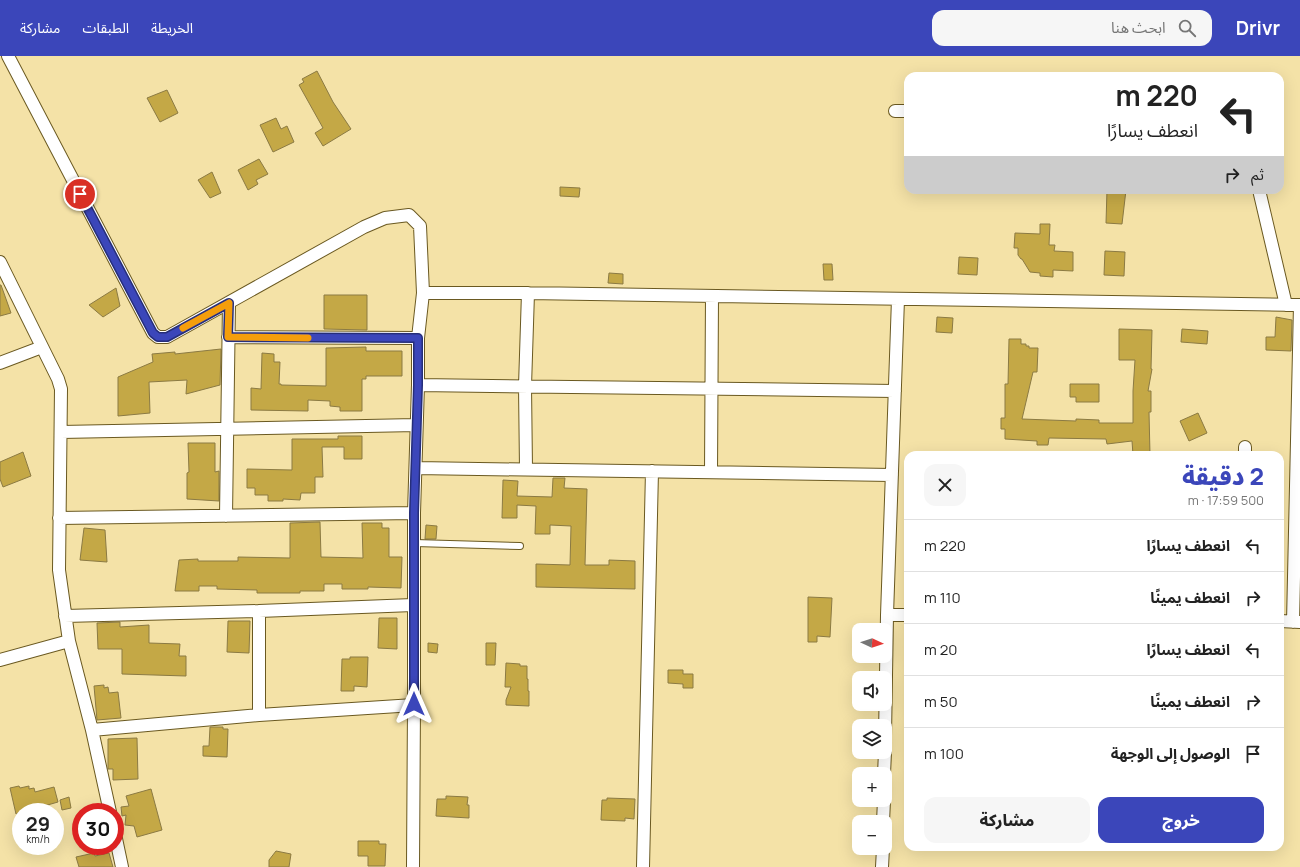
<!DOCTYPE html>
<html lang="ar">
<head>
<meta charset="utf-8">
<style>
  body { margin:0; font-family:Manrope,"Noto Sans Arabic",sans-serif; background:#f6f6f6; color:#222; direction:rtl; height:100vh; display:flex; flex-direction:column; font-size:15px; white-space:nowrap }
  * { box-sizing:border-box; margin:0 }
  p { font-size:13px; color:#767676 }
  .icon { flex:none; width:22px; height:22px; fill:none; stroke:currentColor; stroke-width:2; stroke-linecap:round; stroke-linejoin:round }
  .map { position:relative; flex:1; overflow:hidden; direction:ltr }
  .side { position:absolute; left:904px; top:395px; width:380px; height:400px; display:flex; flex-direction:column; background:#fff; border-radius:12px; box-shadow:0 4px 16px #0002; direction:rtl }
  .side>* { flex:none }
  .banner { position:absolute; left:904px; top:16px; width:380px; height:122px; border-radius:12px; box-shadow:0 4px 16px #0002; direction:rtl; background:#fff; color:#222; overflow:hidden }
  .needle { width:26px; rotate:93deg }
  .tools { position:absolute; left:852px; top:567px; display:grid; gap:8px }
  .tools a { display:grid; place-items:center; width:40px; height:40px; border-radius:8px; background:#fff; box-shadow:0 4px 16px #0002; font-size:20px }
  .speed { position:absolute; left:12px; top:747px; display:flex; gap:8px; font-size:20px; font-weight:700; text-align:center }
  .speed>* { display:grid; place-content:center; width:52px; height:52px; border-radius:50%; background:#fff; box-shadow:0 4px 16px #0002; line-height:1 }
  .speed small { font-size:10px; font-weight:400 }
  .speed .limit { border:6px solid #d22; background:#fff; color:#111 }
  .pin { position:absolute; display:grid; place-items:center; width:34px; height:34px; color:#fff; margin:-17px; border:2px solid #fff; border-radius:50%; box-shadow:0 1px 4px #0007 }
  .me { position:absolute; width:44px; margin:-22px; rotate:0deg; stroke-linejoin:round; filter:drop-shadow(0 0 3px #0008) }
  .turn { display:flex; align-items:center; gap:14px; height:84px; padding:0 20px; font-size:18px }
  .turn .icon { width:52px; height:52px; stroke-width:2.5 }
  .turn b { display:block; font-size:28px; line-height:34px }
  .then { display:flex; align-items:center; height:38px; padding:0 20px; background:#0003; gap:8px; font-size:15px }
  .round { display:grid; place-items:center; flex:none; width:42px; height:42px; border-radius:12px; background:#f6f6f6 }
  .head { display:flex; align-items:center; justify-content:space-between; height:68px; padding:0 20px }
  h1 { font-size:24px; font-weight:800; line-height:30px; color:#3b46ba }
  .button { display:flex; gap:8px; margin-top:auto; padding:8px 20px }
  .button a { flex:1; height:46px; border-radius:12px; background:#3b46ba; color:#fff; font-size:16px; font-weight:800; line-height:46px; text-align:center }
  .button a+a { background:#f6f6f6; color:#222 }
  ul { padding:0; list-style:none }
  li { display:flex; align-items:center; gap:12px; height:52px; padding:0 20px; border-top:1px solid #e0e0e0 }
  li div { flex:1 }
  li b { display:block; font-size:15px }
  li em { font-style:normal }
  header { display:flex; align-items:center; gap:24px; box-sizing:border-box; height:56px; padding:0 20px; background:#3b46ba; color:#fff }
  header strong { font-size:19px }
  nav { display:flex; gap:22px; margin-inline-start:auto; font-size:14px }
  .search { width:280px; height:36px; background:#f6f6f6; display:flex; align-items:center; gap:10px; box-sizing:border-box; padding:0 14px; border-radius:12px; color:#767676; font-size:15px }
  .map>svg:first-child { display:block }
</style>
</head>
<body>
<header>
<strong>Drivr</strong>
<div class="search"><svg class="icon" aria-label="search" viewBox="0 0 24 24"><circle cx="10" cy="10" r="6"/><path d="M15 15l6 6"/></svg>ابحث هنا</div>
<nav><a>الخريطة</a><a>الطبقات</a><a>مشاركة</a></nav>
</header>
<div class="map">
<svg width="1300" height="811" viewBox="0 0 1300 811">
  <rect width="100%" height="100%" fill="#f4e2a7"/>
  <path fill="#c4a846" stroke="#8b7a43" d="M317 15 333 46 351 73 323 90 315 77 323 72 299 29 304 26 302 23Z
    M167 34 178 57 160 66 147 42Z
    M276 62 281 73 287 70 294 86 273 96 260 69Z
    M259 103 268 118 256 124 258 128 248 134 238 114Z
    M212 116 221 137 210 142 198 124Z
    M560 131 580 132 579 141 560 140Z
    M1107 134H1126L1122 168 1106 167Z
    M1040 168H1050L1049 189H1055L1054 195 1073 196V215L1053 214V221L1040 220V217L1030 216 1022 203H1021L1018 199V192H1014L1015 177 1040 178Z
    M1105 195 1125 196 1124 220 1104 219Z
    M959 201 978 202 977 219 958 218Z
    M823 208H832L833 224H824Z
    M609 217 623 218V228L608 227Z
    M0 229H1L11 257 0 260Z
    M116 232 120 250 103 261 89 249Z
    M324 239H367V274L324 273Z
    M937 261 953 262 952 277 936 276Z
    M1276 261 1292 264 1291 295 1266 294V281H1275Z
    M1119 273 1152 274 1151 313H1152L1148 335H1151V356H1149L1150 399H1133L1132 385 1107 388 1106 383 1049 382 1048 389H1037V385L1005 383V373H1001V362H1005V328H1008L1009 283H1021V288H1026V290H1029V292H1038L1037 316H1033L1022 363 1076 365V363L1099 364V367H1133V335L1135 304H1119Z
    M1182 273 1208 275 1207 288 1181 286Z
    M366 291V295H402V320H366V323H362V355H340V351L330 350V345L308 344V355L251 354V332L261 333 262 297 274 298V306H280L279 328H281V329L326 330V292Z
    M221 293 220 329 186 338 187 324 149 326 150 357 118 360V321L153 306 152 298 175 296V298Z
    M1070 328H1099V346H1076V341H1070Z
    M1198 357 1207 377 1189 385 1180 365Z
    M338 380H362V403H344V391H322L323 421H315V437H301L300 444 283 443V445H268V439H255V432H247V413L292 414V383H338Z
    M188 387H215V416L219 415V445L187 443V417L189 416Z
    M23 396 31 420 3 431 0 423V406Z
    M553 422H565L564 432 587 433 585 509H609V504L635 505V533L536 531V508L570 509 571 470 550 469V478H535L536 450 517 449V462H502L503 424 518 425 517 440 552 441Z
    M320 466 321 501 363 502 362 467H382V472H389V501H402L401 532 368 531V533H342V528H324V535H300V537H257V534L217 533V530H199V535H175L179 504 198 503V505H238V501L290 502V467Z
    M426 469 437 470 436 483H425Z
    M84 472 105 474 107 506 80 504Z
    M808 541 832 542 830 581 817 580V586H808Z
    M379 562H397V593L378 592Z
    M228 565H250L249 597 227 596Z
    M120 566V571L149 569V587L180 588 179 600H186V620L122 618V593H98L97 567Z
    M428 587 438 588 437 597 428 596Z
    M486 587H496L495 609H486Z
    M350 601H368L367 631 354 630V635H341L342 603H350Z
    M506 607 520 608V610H527V623H528V635H529V650L506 649V644L511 631H505Z
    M668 614H683V618H693V632H683V628L668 627Z
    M104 629V632L108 631 109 637 118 636 121 662 97 664 94 630Z
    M210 671H223V673H228L227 701 203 700V690H209Z
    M137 682 138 723 113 724V713H108V683Z
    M19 730 20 732 29 730V733L34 732 35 736 54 731 58 746 16 758 10 732Z
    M151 733 162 774 137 781 134 770 125 769 126 759 122 760 121 751 129 750 126 740Z
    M446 740 468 741 467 749H469V762L436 760 437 743H446Z
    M69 741 71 752 62 754 60 744Z
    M607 742 635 743 634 763 625 762V765L601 764 602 744H607Z
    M358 785H379V788H386L385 810H368V800H358Z
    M276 795 291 798 289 811H269V804Z
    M94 797 95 800 109 797 113 811H79L76 801Z"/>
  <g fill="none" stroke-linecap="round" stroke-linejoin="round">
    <g stroke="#6a5921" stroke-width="8">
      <path id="lane" d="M415 487 520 490"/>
    </g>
    <g stroke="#6a5921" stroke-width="14">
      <path id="street" d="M8 0 153 277 158 281H167L364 171 385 162 409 159 420 170 423 237 418 282V329L414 457V649
        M895 55H908
        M1259 134 1286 249
        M0 206 58 323 61 333 59 514 69 585 92 674 110 756
        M423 237H528L1300 249
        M228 281 418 282
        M0 307 42 291
        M418 329 895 335
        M61 376 416 369
        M1245 399V391
        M416 412 892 419
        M526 413 525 330 528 237
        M711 416 712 240
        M226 460 229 247
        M59 462 414 457
        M887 559H908
        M65 560 259 555
        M1280 565 1300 566
        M1293 566 1300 249
        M0 604 69 585
        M92 674 259 659
        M885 680 887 559 898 243
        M884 718 885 696
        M883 766 884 744
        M115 778 122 811
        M413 811 414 649 259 659V555L413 549
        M643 811 652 415
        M882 811 883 792"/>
    </g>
    <use href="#lane" stroke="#fff" stroke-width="6"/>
    <use href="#street" stroke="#fff" stroke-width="12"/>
  </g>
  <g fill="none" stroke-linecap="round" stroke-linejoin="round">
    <g stroke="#262e79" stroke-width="10">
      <path id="route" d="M80 138 153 277 158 281H167L229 247 228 281 418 282V329L414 457V648"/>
    </g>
    <use href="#route" stroke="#3b46ba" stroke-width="7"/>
    <path stroke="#f59e0b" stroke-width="7" d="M183 272 229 247 228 281 308 282"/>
  </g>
</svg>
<div class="tools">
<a><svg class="needle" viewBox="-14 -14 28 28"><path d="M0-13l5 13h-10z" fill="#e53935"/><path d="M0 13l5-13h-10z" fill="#767676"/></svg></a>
<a><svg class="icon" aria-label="sound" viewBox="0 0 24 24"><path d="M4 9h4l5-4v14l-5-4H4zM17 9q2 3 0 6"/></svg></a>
<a><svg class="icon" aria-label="layers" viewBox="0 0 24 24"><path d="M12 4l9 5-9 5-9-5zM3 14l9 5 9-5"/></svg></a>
<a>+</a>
<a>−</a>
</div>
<div class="speed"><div>29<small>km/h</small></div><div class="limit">30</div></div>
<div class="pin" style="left:80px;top:138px;background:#d93025"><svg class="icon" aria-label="arrive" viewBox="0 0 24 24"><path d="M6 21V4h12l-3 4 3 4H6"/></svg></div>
<svg class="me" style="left:414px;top:648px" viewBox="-20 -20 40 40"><path d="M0-17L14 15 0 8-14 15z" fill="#3b46ba" stroke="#fff" stroke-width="4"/></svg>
<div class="banner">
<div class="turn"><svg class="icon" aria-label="left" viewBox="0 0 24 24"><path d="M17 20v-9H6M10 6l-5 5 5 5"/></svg><div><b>220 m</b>انعطف يسارًا</div></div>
<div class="then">ثم<svg class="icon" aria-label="right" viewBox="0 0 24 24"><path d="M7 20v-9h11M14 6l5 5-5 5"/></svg></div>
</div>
<section class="side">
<div class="head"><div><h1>2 دقيقة</h1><p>500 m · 17:59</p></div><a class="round"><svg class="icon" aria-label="close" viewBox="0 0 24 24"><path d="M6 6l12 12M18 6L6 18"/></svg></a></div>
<ul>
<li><svg class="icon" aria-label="left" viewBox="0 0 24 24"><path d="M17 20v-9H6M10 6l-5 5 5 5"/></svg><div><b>انعطف يسارًا</b></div><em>220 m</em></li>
<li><svg class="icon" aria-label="right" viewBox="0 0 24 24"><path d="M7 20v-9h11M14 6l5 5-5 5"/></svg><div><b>انعطف يمينًا</b></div><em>110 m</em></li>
<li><svg class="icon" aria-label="left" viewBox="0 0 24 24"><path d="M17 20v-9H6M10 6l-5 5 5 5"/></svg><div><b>انعطف يسارًا</b></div><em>20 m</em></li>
<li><svg class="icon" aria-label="right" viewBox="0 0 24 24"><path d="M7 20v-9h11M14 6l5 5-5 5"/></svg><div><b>انعطف يمينًا</b></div><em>50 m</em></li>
<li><svg class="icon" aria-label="arrive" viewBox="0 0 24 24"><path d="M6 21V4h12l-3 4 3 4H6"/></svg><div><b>الوصول إلى الوجهة</b></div><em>100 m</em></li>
</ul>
<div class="button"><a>خروج</a><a>مشاركة</a></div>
</section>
</div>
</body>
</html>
